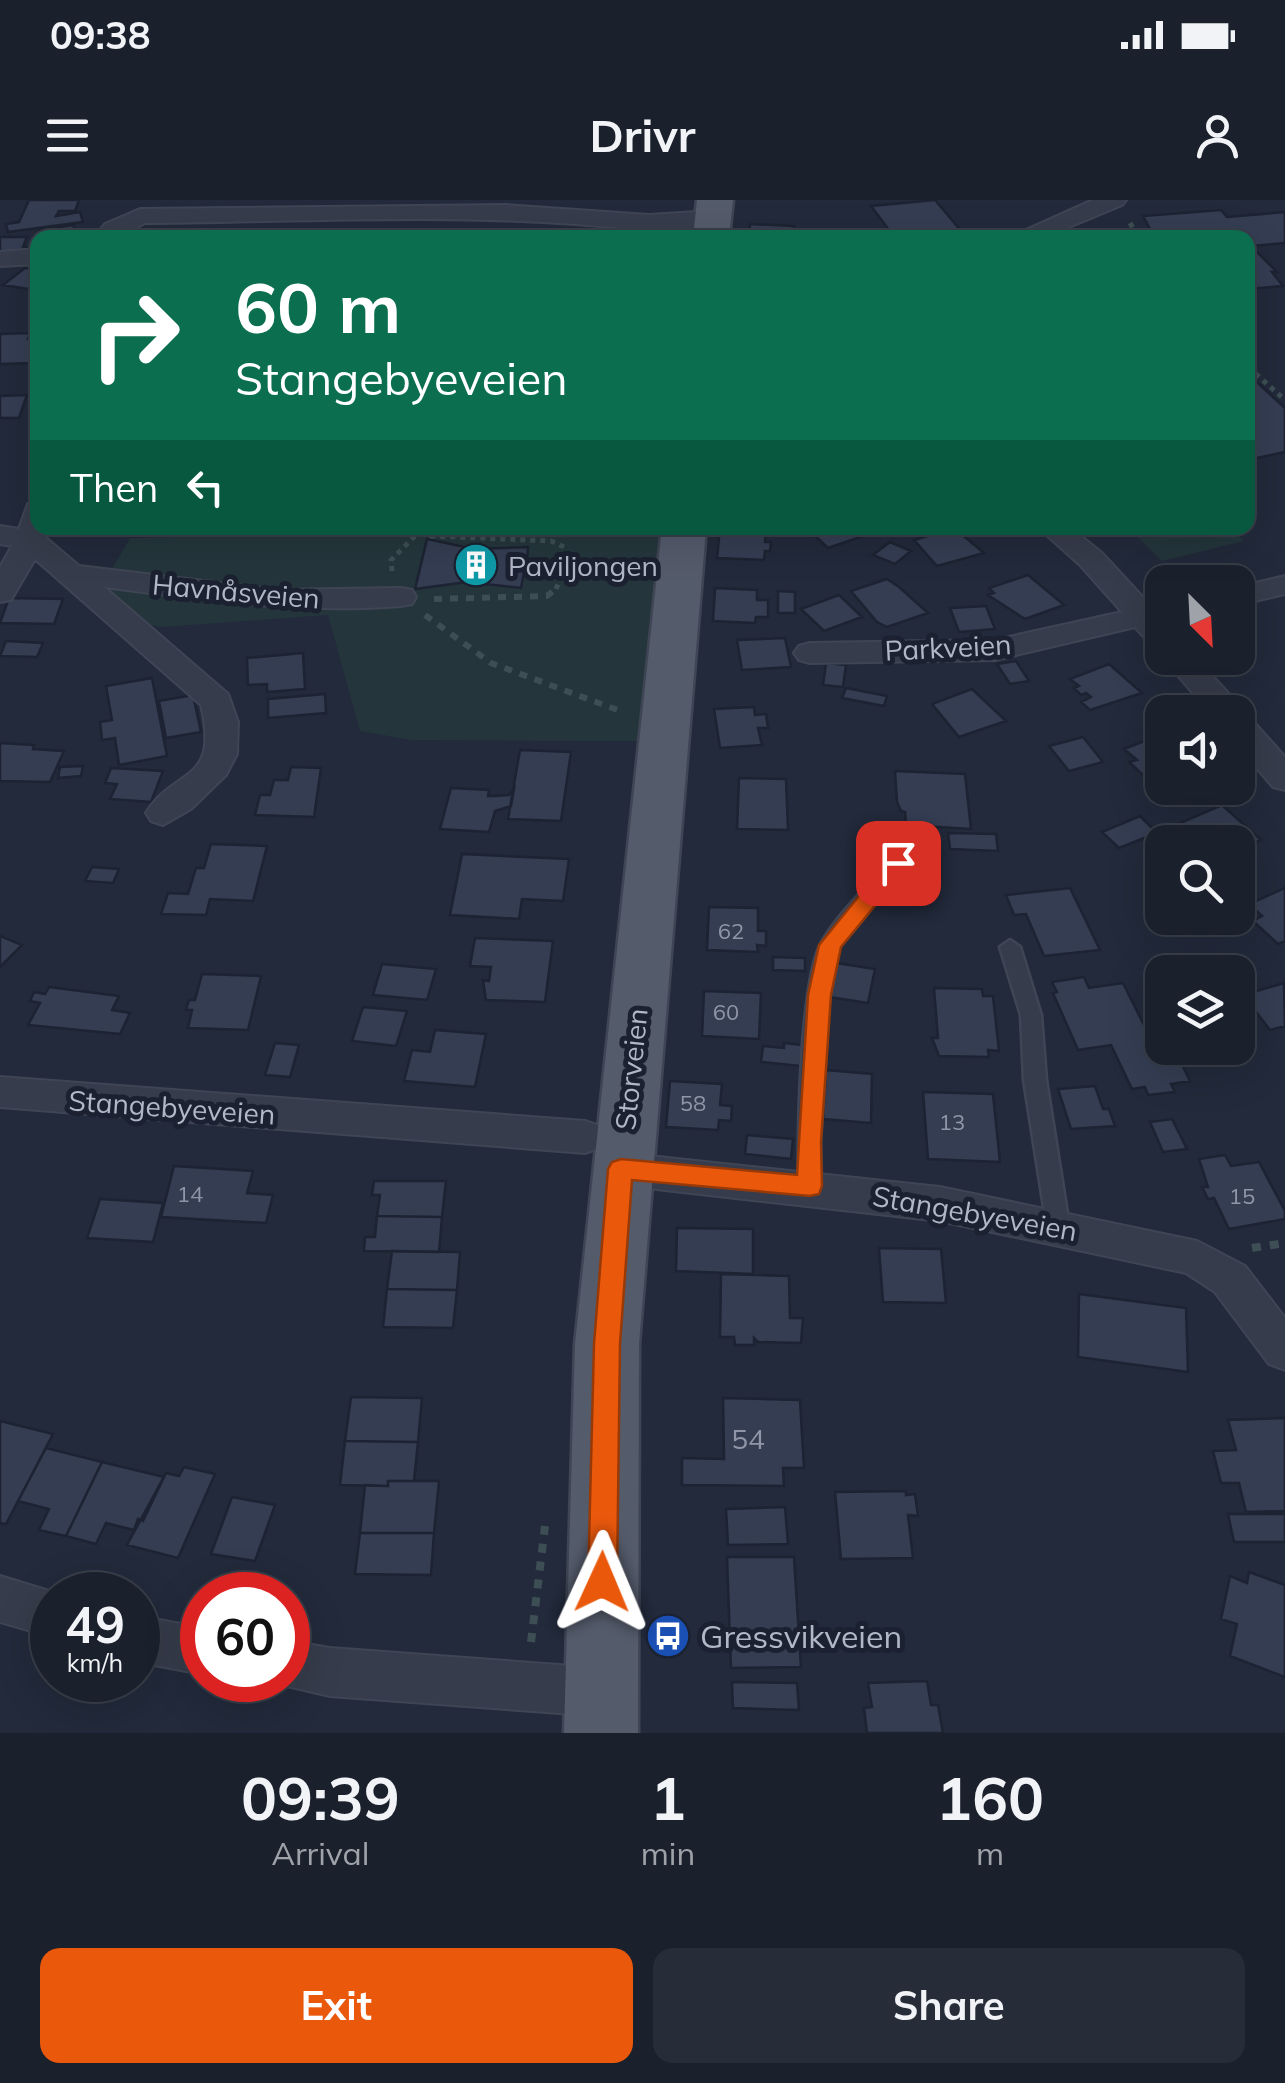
<!DOCTYPE html>
<html lang="en">
<head>
<meta charset="utf-8">
<style>
  body { margin:0; font-family:Mulish,sans-serif; background:#272d38; color:#f1f3f6; height:100vh; display:flex; flex-direction:column; font-size:38px; white-space:nowrap }
  * { box-sizing:border-box; margin:0 }
  p { font-size:32px; color:#9fa3a9 }
  .icon { flex:none; width:55px; height:55px; fill:none; stroke:currentColor; stroke-width:2; stroke-linecap:round; stroke-linejoin:round }
  .map { position:relative; height:1533px; overflow:hidden }
  .panel { display:flex; flex-direction:column; background:#1a202c; flex:1 }
  .panel>* { flex:none }
  .banner { position:absolute; left:30px; top:30px; width:1225px; height:305px; border-radius:20px; box-shadow:0 10px 40px #0002,0 0 0 2px #383e48; background:#0b6e4f; color:#fff; overflow:hidden }
  .needle { width:65px; rotate:156deg }
  .controls { position:absolute; left:1145px; top:365px; display:grid; gap:20px }
  .controls a { display:grid; place-items:center; width:110px; height:110px; border-radius:20px; background:#1a202c; box-shadow:0 10px 40px #0002,0 0 0 2px #383e48; font-size:50px }
  .speed { position:absolute; left:30px; top:1372px; display:flex; gap:20px; font-size:50px; font-weight:700; text-align:center }
  .speed>* { display:grid; place-content:center; width:130px; height:130px; border-radius:50%; background:#1a202c; box-shadow:0 10px 40px #0002,0 0 0 2px #383e48; line-height:1 }
  .speed small { font-size:25px; font-weight:400 }
  .speed .limit { border:15px solid #d22; background:#fff; color:#111 }
  .pin { position:absolute; display:grid; place-items:center; width:85px; height:85px; color:#fff; margin:-42px; border-radius:20px; box-shadow:0 5px 15px #0006 }
  .me { position:absolute; width:110px; margin:-55px; rotate:1deg; stroke-linejoin:round; filter:drop-shadow(0 0 8px #0008) }
  .turn { display:flex; align-items:center; gap:35px; height:210px; padding:0 40px; font-size:45px }
  .turn .icon { width:130px; height:130px; stroke-width:2.5 }
  .turn b { display:block; font-size:70px; line-height:85px }
  .then { display:flex; align-items:center; height:95px; padding:0 40px; background:#0003; gap:20px; font-size:38px }
  .eta { display:flex; justify-content:space-evenly; align-items:center; height:170px; text-align:center }
  .eta b { font-size:60px; font-weight:700; line-height:70px }
  .cta { display:flex; gap:20px; margin-top:auto; padding:20px 40px }
  .cta a { flex:1; height:115px; border-radius:20px; background:#ea580c; color:#fff; font-size:40px; font-weight:700; line-height:115px; text-align:center }
  .cta a+a { background:#272d38; color:#f1f3f6 }
  .status { display:flex; justify-content:space-between; align-items:center; height:70px; padding:0 50px; background:#1a202c; direction:ltr }
  .status svg { height:28px; fill:currentColor }
  header { display:flex; justify-content:space-between; align-items:center; height:130px; padding:0 40px; background:#1a202c; font-size:45px; font-weight:700 }
  .map>svg:first-child { display:block }
</style>
</head>
<body>
<div class="status"><b>09:38</b><svg viewBox="0 0 49 12"><path d="M0 12V9h3v3zM5 12V6h3v6zM10 12V3h3v9zM15 12V0h3v12zM26 1h20v11H26zM47 4h2v5h-2z"/></svg></div>
<header><svg class="icon" aria-label="menu" viewBox="0 0 24 24"><path d="M4 6h16M4 12h16M4 18h16"/></svg>Drivr<svg class="icon" aria-label="person" viewBox="0 0 24 24"><circle cx="12" cy="8" r="4"/><path d="M4 21q1-7 8-7t8 7"/></svg></header>
<div class="map">
<svg width="1285" height="1533" viewBox="0 0 1285 1533">
  <rect width="100%" height="100%" fill="#222a3b"/>
  <path fill="#24363c" d="M190 328H665L639 541 411 540 360 531 328 415 161 427 146 424 102 387 130 338 185 337Z
    M1129 328H1230L1244 341 1162 361Z"/>
  <path fill="#343d52" stroke="#1d2332" stroke-width="2.5" d="M29 0H79L75 11H59L56 16 80 12 83 22 8 32 6 24 19 22Z
    M935 0 962 32H956L961 38H895L871 6Z
    M1221 10 1227 17 1285 12V43L1251 46 1277 72H1272L1283 86 1248 89V38H1155L1143 16Z
    M750 24 794 26V38H749Z
    M73 25 76 33 42 38 40 30Z
    M351 30 353 38H310V34Z
    M489 30H533V38H482Z
    M0 37H27L23 47H30L27 54H0Z
    M25 68 38 70 35 90 3 85Z
    M30 133 28 139H38L33 163 0 164V134Z
    M1248 174 1285 208V252L1248 260Z
    M27 195 19 218H0V196Z
    M720 328H766L765 342H771L770 351H765L764 360 717 358Z
    M829 328H858L866 335 828 348 812 333Z
    M954 328 984 353 937 366 914 340Z
    M427 339 474 349 528 347 527 361H532L529 374 524 373 521 388 467 382 415 389Z
    M890 342 911 351 895 364 873 355Z
    M1028 375 1064 405 1025 419 988 395 994 393 989 388Z
    M887 379 899 387 928 413 887 427 877 422 851 391Z
    M715 388 757 390V400H768V417H756L755 423 713 421Z
    M778 391 795 392V413H778Z
    M839 395 862 417 824 431 801 409Z
    M9 398 63 399 54 424 0 423Z
    M986 406 995 429 959 432 950 408Z
    M785 438 791 467 742 470 737 440Z
    M6 441 43 443 37 457 0 456Z
    M303 453 305 489 267 492V484L248 485 247 458Z
    M1016 461 1029 481 1010 484 997 464Z
    M826 463 846 465 843 487 823 485Z
    M1109 464 1142 493 1090 510 1081 502 1091 497 1086 493 1081 495 1074 488 1079 486 1070 479Z
    M152 478 167 556 119 565 115 538 102 540 100 522 112 520 106 486Z
    M846 488 887 496 884 506 842 498Z
    M972 489 1006 521 959 537 932 504Z
    M325 494 326 513 268 518V499Z
    M193 495 201 532 166 538 159 501Z
    M754 507 755 515 766 514 768 528H758L762 545 720 548 714 509Z
    M1162 534V579L1159 580 1150 572 1143 575 1129 562 1137 560 1124 549Z
    M1083 537 1103 562 1069 571 1049 546Z
    M0 543 34 545 33 549 64 551 50 582 0 581Z
    M520 550 571 552 561 621 508 619Z
    M83 566 81 576 58 578 60 567Z
    M291 567 321 568 314 617 255 615 260 595H270L274 580H288Z
    M111 568 163 571 151 602 110 599 117 584 105 583Z
    M895 571 965 574 971 629 906 625 905 612 901 611 897 602Z
    M739 578 786 579 788 630 737 629Z
    M451 588 489 590 488 596H493L509 595 514 589 511 606 495 611 489 632 440 629Z
    M1222 605 1261 640 1238 650V642H1195L1200 640 1180 623Z
    M1140 616 1157 633 1119 648 1102 632Z
    M948 633 996 634 998 651 950 649Z
    M211 644 267 646 253 701 210 699 206 715 161 714 168 693 188 694 196 668H204Z
    M462 654 569 659 563 701 522 699 519 719 450 715Z
    M92 667 119 669 113 683 85 681Z
    M1070 688 1100 750 1044 756 1026 714 1014 715 1006 695Z
    M1285 688V741L1278 744 1253 721 1262 716 1249 704Z
    M709 707 758 708V731H766V746L757 745 758 752 707 750Z
    M1181 718H1206L1214 728 1193 733Z
    M0 736 22 745 0 767Z
    M475 738 553 741 545 802 486 800 483 780 489 781 491 767 470 766Z
    M773 757 805 758V771L773 770Z
    M836 763 875 769 868 803 829 797Z
    M382 764 436 769 427 800 373 795Z
    M202 774 261 776 248 830 188 828 192 810H186L189 800H195Z
    M1084 777 1089 788 1123 783 1146 829 1162 827V848H1174L1190 881 1171 884 1175 892 1148 895 1145 887 1132 889 1111 845 1078 850 1053 793 1057 792 1052 782Z
    M1284 783 1285 826 1270 830 1243 795Z
    M49 787 119 796 112 810 130 813 120 834 28 825 40 803 30 801 34 792 45 794Z
    M934 788 982 789 983 796H993L999 851 988 850 989 857 939 856 932 838H938Z
    M704 791 761 793 759 839 702 836Z
    M363 807 407 811 396 846 352 841Z
    M435 830 486 834 475 887 404 881 412 850 430 852Z
    M275 843 299 845 290 877 265 875Z
    M784 843 803 845 800 866 761 862 763 846 784 848Z
    M826 870 872 874 871 923 823 919Z
    M670 881 722 884 720 905 732 906 731 921 719 920 718 930 666 927Z
    M1095 886 1103 909H1109L1115 926 1071 929 1058 889Z
    M923 892 993 894 1000 962 928 959Z
    M1172 919 1187 949 1163 952 1150 922Z
    M747 935 793 939 791 959 745 954Z
    M1225 955 1231 966 1259 962 1285 1011V1019L1229 1029 1214 998 1208 999 1202 987H1208L1199 959Z
    M174 966 253 971 247 993 273 995 266 1023 161 1017Z
    M374 981H446L442 1017 377 1016 380 995H372Z
    M100 999 163 1003 153 1042 87 1038Z
    M377 1016 442 1017 439 1052 364 1051 365 1037H375Z
    M677 1028 753 1029V1074L676 1071Z
    M879 1048 941 1049 946 1103 883 1102Z
    M392 1051 460 1052 457 1090 387 1089Z
    M721 1074 789 1076 790 1118H803L801 1143 758 1142 754 1138V1145H735L734 1137H720Z
    M387 1089 457 1090 453 1128 383 1127Z
    M1079 1094 1186 1108 1188 1172 1078 1157Z
    M351 1197 422 1198 418 1242 345 1241Z
    M723 1198 800 1200 804 1268H783L784 1286 682 1285V1258L724 1259Z
    M1285 1218V1311L1246 1312 1239 1283H1221L1213 1251 1236 1250 1228 1220Z
    M0 1221 53 1234 6 1324 0 1323Z
    M345 1241 418 1242 414 1281H388V1286L340 1285Z
    M46 1248 102 1262 66 1336 39 1330 49 1309 18 1301Z
    M102 1262 164 1277 143 1321 138 1319 134 1330 106 1323 96 1344 66 1336Z
    M184 1267 215 1274 178 1358 127 1345 166 1273 179 1276Z
    M388 1281H439L434 1333H360L365 1285 388 1286Z
    M906 1291V1295L915 1294 918 1316 908 1315 913 1358 841 1359 835 1292Z
    M232 1297 275 1305 255 1361 211 1354Z
    M785 1307 788 1344 728 1345 726 1309Z
    M1228 1314H1285V1342H1234Z
    M360 1333H434L431 1375 355 1374Z
    M727 1357H794L801 1467 731 1468Z
    M1249 1372 1285 1385V1477L1230 1456 1237 1424 1221 1419 1230 1376 1247 1383Z
    M927 1481 931 1505H938L943 1533H867L864 1508 872 1507 868 1483Z
    M732 1482 797 1483 799 1510 733 1508Z"/>
  <g fill="none" stroke-linecap="round" stroke-linejoin="round">
    <g stroke="#3f4554" stroke-width="5">
      <path id="lane" d="M898 656 908 663 905 668 839 747 829 795 820 942 821 987 818 993 810 996 802 993 799 987C798 938 800 780 822 742 838 714 870 684 891 658Z
        M1010 740 1020 747 1041 815 1046 880 1069 1026 1066 1032 1058 1035 1050 1032 1047 1026 1024 880 1021 815 1000 747Z"/>
    </g>
    <g stroke="#3f4554" stroke-width="4">
      <path id="street" d="M1093 0H1126L1122 5 1043 38H1008Z
        M505 5 649 15 713 11 725 18C707 39 604 26 575 24 432 14 288 22 144 23L120 38H94L105 24 140 9Z
        M38 49V64L0 66V52Z
        M38 301V328H49L46 338 79 366 278 390 401 388 412 390 416 397 412 404 401 406C300 414 203 400 104 387L228 494 238 522 237 554 226 575 191 609 163 625 151 621 146 613C174 567 220 585 201 505L35 359 11 400 0 402V367L12 346 0 344V326L19 329 28 304Z
        M1039 328H1071L1102 353 1150 405 1162 403V436H1143L1135 427 995 460 810 463 799 460 794 453 799 446 810 443 995 440 1122 412 1080 365Z
        M1285 376V394L1238 405V387Z
        M1163 458H1196L1239 505 1241 515 1250 518 1285 557V590L1273 587 1238 546V512H1209Z
        M0 877 585 921 599 926 605 937 599 948 585 953 0 907Z
        M621 953 940 987 1197 1041 1245 1066 1285 1118V1170L1269 1164 1215 1092 1186 1073 940 1021 621 985 606 980 600 969 606 958Z
        M0 1376 62 1395H52V1437L0 1422Z
        M138 1416 202 1428V1474L138 1462Z
        M288 1441 330 1448 600 1468 618 1475 625 1492 618 1509 600 1516 330 1496 270 1482 288 1480Z"/>
    </g>
    <g stroke="#3f4554" stroke-width="5">
      <path id="primary" d="M697 0H733L729 38H693Z
        M662 328H706L639 1144 638 1533H564L575 1144Z"/>
    </g>
    <path stroke="#3d4f54" stroke-width="5" stroke-dasharray="5 5" stroke-linecap="butt" d="M1130 23 1139 38
      M1248 167 1285 200
      M423 329 431 336 551 341 564 347 565 369H530
      M392 371 391 360 423 328
      M556 389 565 369 640 371"/>
    <path stroke="#3d4f54" stroke-width="6" stroke-dasharray="8 8" stroke-linecap="butt" d="M434 399 547 396 558 387
      M425 415 491 463 623 512"/>
    <path stroke="#3d4f54" stroke-width="8" stroke-dasharray="9 9" stroke-linecap="butt" d="M1252 1048 1285 1043
      M531 1442 545 1326"/>
    <use href="#lane" fill="#363c4b" fill-rule="evenodd"/>
    <use href="#street" fill="#363c4b" fill-rule="evenodd"/>
    <use href="#primary" fill="#545b6b" fill-rule="evenodd"/>
  </g>
  <path fill="#ea580c" stroke="#983908" stroke-width="2.5" d="M898 655 906 658 909 663 906 668 841 747 831 795 821 942 822 986 819 994 810 996 632 980 620 1144 617 1382 613 1391 602 1395 592 1391 588 1382 594 1144 608 969 612 962 621 959 797 975 808 795 819 745 890 658Z"/>
  <defs>
    <g id="building-disc" transform="scale(2.25)"><circle r="9.5" fill="#0f9aa8" stroke="#1b2130"/><path d="M-4-6H4V6H1V3H-1V6H-4ZM-2.5-4.3h1.7v1.8h-1.7ZM.8-4.3h1.7v1.8H.8ZM-2.5-1h1.7V.8h-1.7ZM.8-1h1.7V.8H.8Z" fill="#fff"/></g>
    <g id="bus-disc" transform="scale(2.25)"><circle r="9.5" fill="#1a4fb4" stroke="#1b2130"/><path d="M-5-6H5V4H4V6H2V4H-2V6H-4V4H-5ZM-3.5-4V0h7V-4ZM-3.5 1.2v1.5H-2V1.2ZM2 1.2v1.5H3.5V1.2Z" fill="#fff"/></g>
  </defs>
  <g fill-rule="evenodd">
    <use href="#building-disc" x="476" y="365"/>
    <use href="#bus-disc" x="668" y="1436"/>
  </g>
  <g text-anchor="middle" dominant-baseline="central" stroke-width="10" stroke-linejoin="round" paint-order="stroke">
    <g font-size="22" fill="#9096a8">
      <text x="731" y="731">62</text>
      <text x="726" y="812">60</text>
      <text x="693" y="903">58</text>
      <text x="952" y="922">13</text>
      <text x="190" y="994">14</text>
      <text x="1242" y="996">15</text>
    </g>
    <g font-size="28" fill="#b1b7c7" stroke="#1b2130" text-anchor="start">
      <text x="508" y="365">Paviljongen</text>
    </g>
    <g font-size="28" fill="#b1b7c7" stroke="#1b2130">
      <text transform="translate(236 391) rotate(5)">Havnåsveien</text>
      <text transform="translate(948 447) rotate(-3)">Parkveien</text>
      <text transform="translate(631 869) rotate(-84)">Storveien</text>
      <text transform="translate(172 907) rotate(4)">Stangebyeveien</text>
      <text transform="translate(975 1013) rotate(10)">Stangebyeveien</text>
    </g>
    <g font-size="28" fill="#9096a8">
      <text x="748" y="1238">54</text>
    </g>
    <g font-size="32" fill="#b1b7c7" stroke="#1b2130" text-anchor="start">
      <text x="700" y="1436">Gressvikveien</text>
    </g>
  </g>
</svg>
<div class="controls">
<a><svg class="needle" viewBox="-14 -14 28 28"><path d="M0-13l5 13h-10z" fill="#e53935"/><path d="M0 13l5-13h-10z" fill="#9fa3a9"/></svg></a>
<a><svg class="icon" aria-label="sound" viewBox="0 0 24 24"><path d="M4 9h4l5-4v14l-5-4H4zM17 9q2 3 0 6"/></svg></a>
<a><svg class="icon" aria-label="search" viewBox="0 0 24 24"><circle cx="10" cy="10" r="6"/><path d="M15 15l6 6"/></svg></a>
<a><svg class="icon" aria-label="layers" viewBox="0 0 24 24"><path d="M12 4l9 5-9 5-9-5zM3 14l9 5 9-5"/></svg></a>
</div>
<div class="speed"><div>49<small>km/h</small></div><div class="limit">60</div></div>
<div class="pin" style="left:898px;top:663px;background:#d93025"><svg class="icon" aria-label="arrive" viewBox="0 0 24 24"><path d="M6 21V4h12l-3 4 3 4H6"/></svg></div>
<svg class="me" style="left:602px;top:1382px" viewBox="-20 -20 40 40"><path d="M0-17L14 15 0 8-14 15z" fill="#ea580c" stroke="#fff" stroke-width="4"/></svg>
<div class="banner">
<div class="turn"><svg class="icon" aria-label="right" viewBox="0 0 24 24"><path d="M7 20v-9h11M14 6l5 5-5 5"/></svg><div><b>60 m</b>Stangebyeveien</div></div>
<div class="then">Then<svg class="icon" aria-label="left" viewBox="0 0 24 24"><path d="M17 20v-9H6M10 6l-5 5 5 5"/></svg></div>
</div>
</div>
<section class="panel">
<div class="eta">
<div><b>09:39</b><p>Arrival</p></div>
<div><b>1</b><p>min</p></div>
<div><b>160</b><p>m</p></div>
</div>
<div class="cta"><a>Exit</a><a>Share</a></div>
</section>
</body>
</html>
